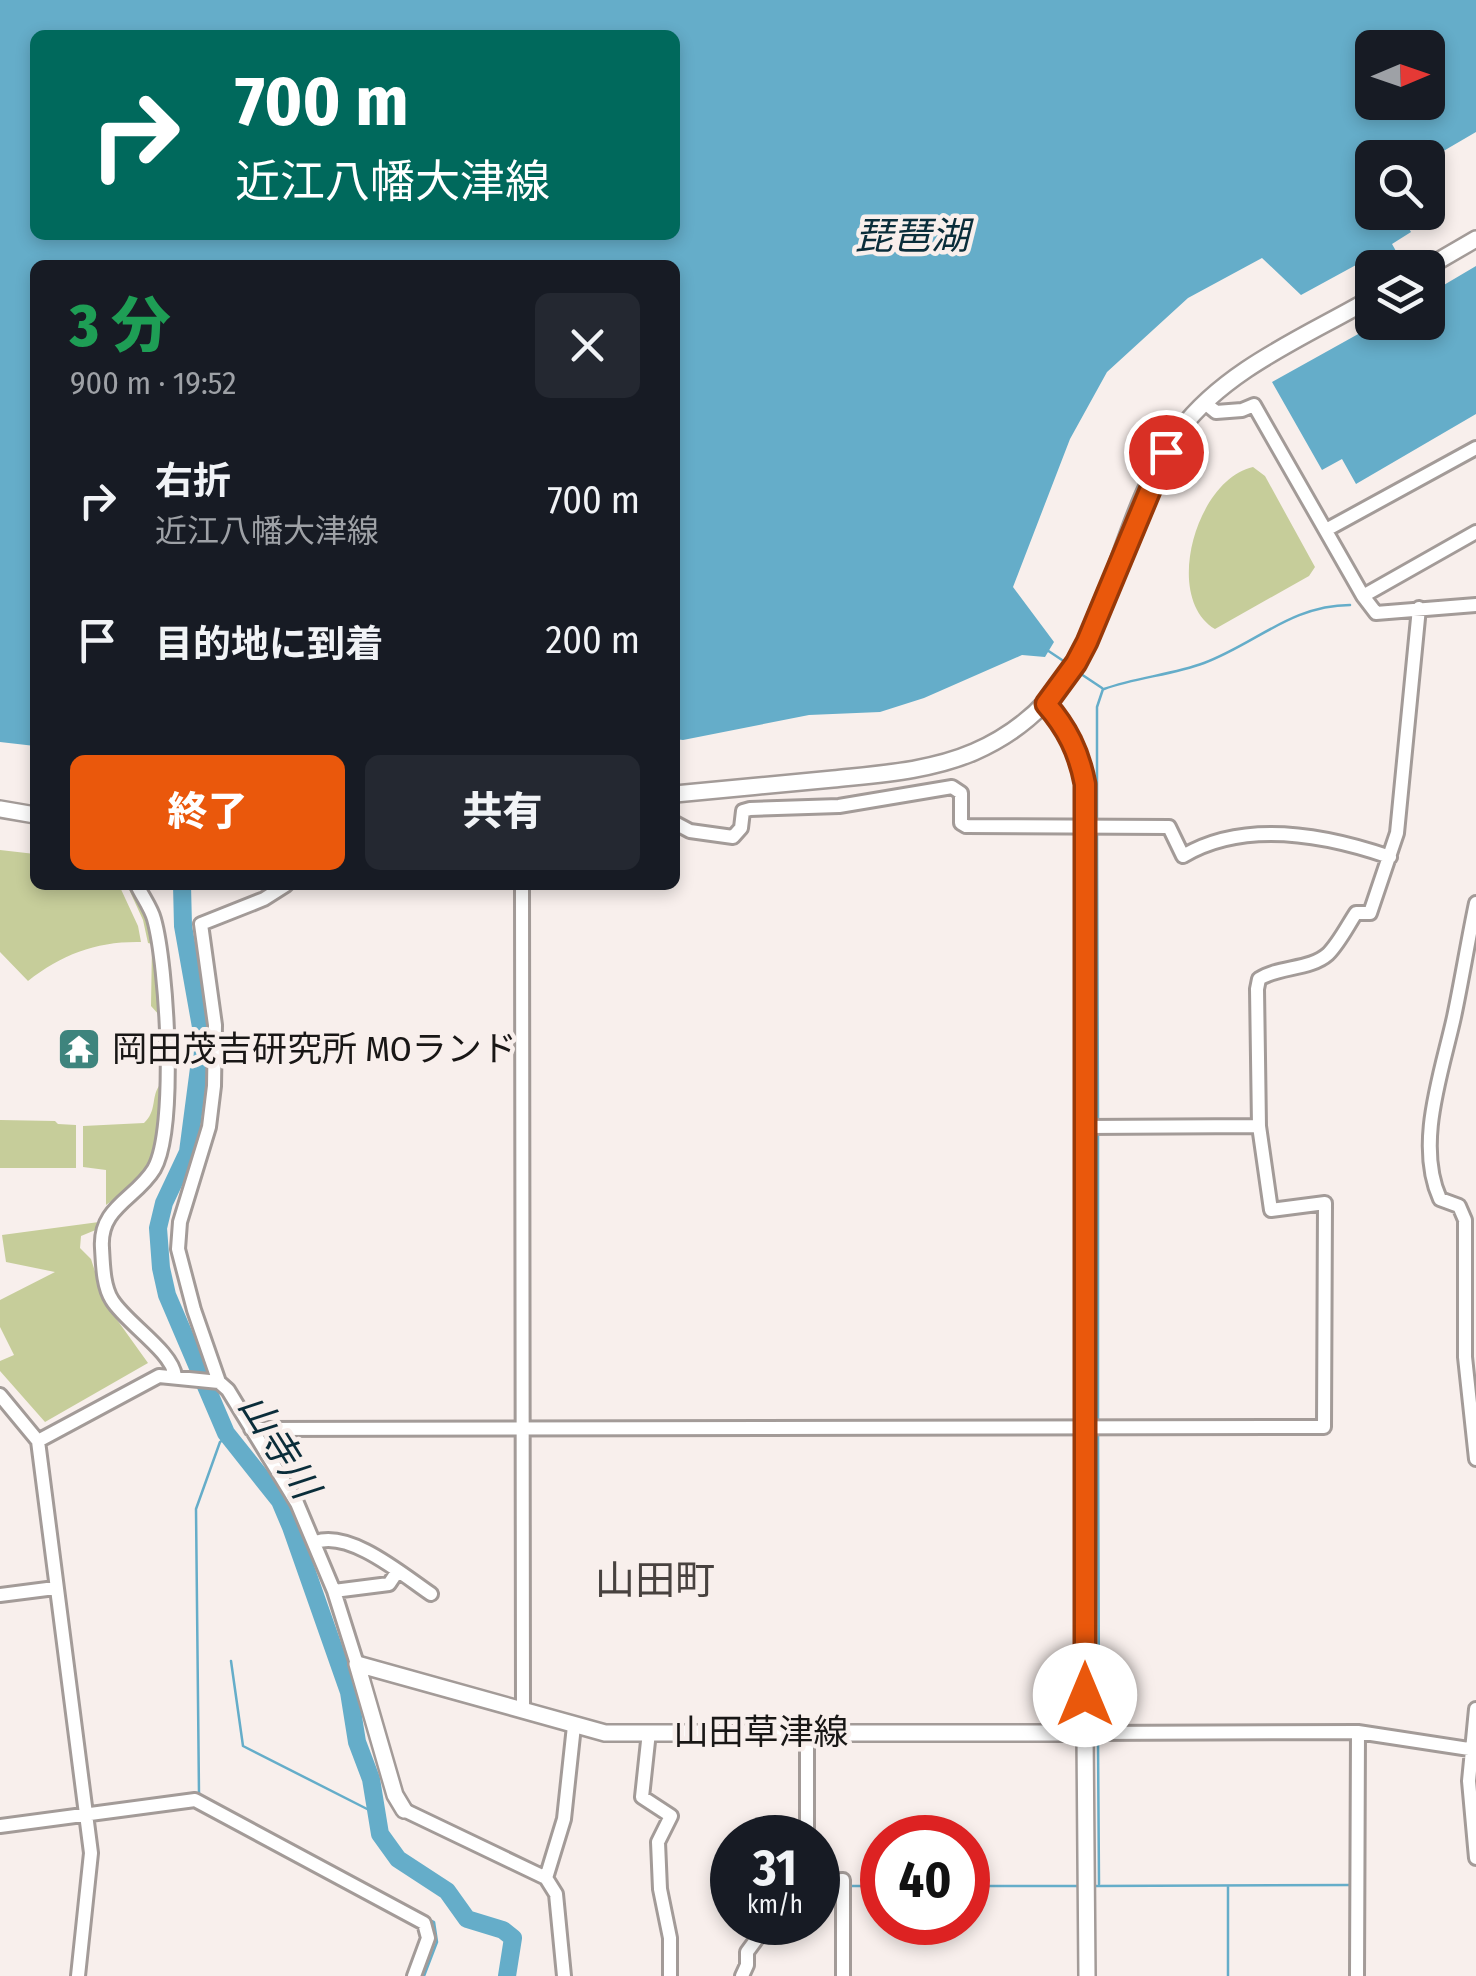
<!DOCTYPE html>
<html lang="ja">
<head>
<meta charset="utf-8">
<style>
  body { margin:0; font-family:"Fira Sans Condensed","Noto Sans JP",sans-serif; background:#242831; color:#f1f3f6; height:100vh; display:flex; flex-direction:column; font-size:38px; white-space:nowrap }
  * { box-sizing:border-box; margin:0 }
  p { font-size:32px; color:#9ea1a6 }
  .icon { flex:none; width:55px; height:55px; fill:none; stroke:currentColor; stroke-width:2; stroke-linecap:round; stroke-linejoin:round }
  .map { position:relative; flex:1; overflow:hidden }
  .sheet { position:absolute; left:30px; top:260px; width:650px; height:630px; display:flex; flex-direction:column; background:#171b24; border-radius:15px; box-shadow:0 5px 15px #0003 }
  .sheet>* { flex:none }
  .guide { position:absolute; left:30px; top:30px; width:650px; height:210px; border-radius:15px; box-shadow:0 5px 15px #0003; background:#00695c; color:#fff; overflow:hidden }
  .needle { width:65px; rotate:88deg }
  .tools { position:absolute; left:1355px; top:30px; display:grid; gap:20px }
  .tools a { display:grid; place-items:center; width:90px; height:90px; border-radius:15px; background:#171b24; box-shadow:0 5px 15px #0003; font-size:50px }
  .speed { position:absolute; left:710px; top:1815px; display:flex; gap:20px; font-size:50px; font-weight:700; text-align:center }
  .speed>* { display:grid; place-content:center; width:130px; height:130px; border-radius:50%; background:#171b24; box-shadow:0 5px 15px #0003; line-height:1 }
  .speed small { font-size:25px; font-weight:400 }
  .speed .limit { border:15px solid #d22; background:#fff; color:#111 }
  .pin { position:absolute; display:grid; place-items:center; width:85px; height:85px; color:#fff; margin:-42px; border:5px solid #fff; border-radius:50%; box-shadow:0 2px 10px #0007 }
  .me { position:absolute; width:110px; margin:-55px; rotate:0deg; stroke-linejoin:round; filter:drop-shadow(0 0 8px #0008) }
  .turn { display:flex; align-items:center; gap:35px; height:210px; padding:0 40px; font-size:45px }
  .turn .icon { width:130px; height:130px; stroke-width:2.5 }
  .turn b { display:block; font-size:70px; line-height:85px }
  .round { display:grid; place-items:center; flex:none; width:105px; height:105px; border-radius:15px; background:#242831 }
  .summary { display:flex; align-items:center; justify-content:space-between; height:170px; padding:0 40px }
  h1 { font-size:60px; font-weight:800; line-height:75px; color:#1e9e55 }
  .button { display:flex; gap:20px; margin-top:auto; padding:20px 40px }
  .button a { flex:1; height:115px; border-radius:15px; background:#ea580c; color:#fff; font-size:40px; font-weight:800; line-height:115px; text-align:center }
  .button a+a { background:#242831; color:#f1f3f6 }
  ul { padding:0; list-style:none }
  li { display:flex; align-items:center; gap:30px; height:140px; padding:0 40px }
  li div { flex:1 }
  li b { display:block; font-size:38px }
  li em { font-style:normal }
  .map>svg:first-child { display:block }
</style>
</head>
<body>
<div class="map">
<svg width="1476" height="1976" viewBox="0 0 1476 1976">
  <rect width="100%" height="100%" fill="#f8efec"/>
  <path fill="#c6cd9a" d="M1253 467 1265 476 1315 567 1309 576 1215 629C1162 597 1197 479 1253 467Z
    M0 850 35 854V885H119L138 926 141 942C98 941 62 954 28 981L0 952Z
    M127 885H131C136 897 145 907 149 919 164 963 171 1132 147 1170 139 1184 119 1195 106 1205V1170L83 1167V1126L144 1123C157 1111 151 1098 159 1086L160 1016 151 1006 152 944 148 943 143 920Z
    M0 1120 55 1121 58 1124 76 1125V1168H0Z
    M99 1222 98 1229 81 1236 80 1248 91 1259 105 1303 148 1363 45 1422 0 1371V1361L14 1355 0 1327V1300L55 1272 6 1262 2 1235Z"/>
  <path fill="#65adc9" fill-rule="evenodd" d="M0 0H1476V132L1428 160 1372 158V212L1400 213 1411 232 1392 244 1405 267H1373L1367 259 1301 295 1262 258 1188 298 1107 372 1070 439 1013 587 1054 642 1045 657 1022 655 924 698 880 712 809 715 683 740 675 739V265H35V746L0 742ZM35 35H675V235H35ZM1372 48H1428V102H1372Z
    M1476 266V414L1356 484 1342 459 1322 470 1272 382 1378 323 1428 322V291L1432 292Z"/>
  <g fill="none" stroke-linecap="round" stroke-linejoin="round">
    <path stroke="#65adc9" stroke-width="2.5" d="M1047 650 1065 662
      M1075 670 1102 688
      M1104 689C1137 677 1172 675 1204 663 1255 644 1292 605 1350 605
      M1097 823V707L1103 689
      M1097 831 1098 1123
      M1098 1131V1423
      M1098 1431 1099 1715
      M231 1661 243 1746 375 1813
      M1098 1742 1099 1884
      M204 1798 199 1794 196 1509 220 1442 229 1436
      M282 1840 376 1890
      M849 1886H882
      M968 1886H1079
      M1096 1886 1350 1885
      M1228 1887V1976
      M424 1976 437 1942 434 1922 426 1918"/>
    <path stroke="#65adc9" stroke-width="18" d="M182 885 183 926 201 1027V1053L188 1152 164 1203 158 1228 161 1268 167 1295 226 1433 280 1501 291 1527 349 1692 357 1742 371 1779 380 1834 398 1859 447 1891 467 1919 503 1930 513 1938 507 1976"/>
    <g stroke="#a39b98" stroke-width="18">
      <path id="minor" d="M1205 403 1216 412 1242 410 1254 405 1363 596 1376 613 1476 605
        M1326 530 1476 448
        M1363 596 1476 532
        M1045 704C1067 728 1079 752 1085 784V1733L1358 1732 1476 1750
        M675 823 690 831 733 837 741 828 743 811 750 809 839 806 952 787 961 793V823L966 826 1169 827 1183 856C1245 819 1326 835 1390 857
        M137 885C142 896 151 908 154 919 167 965 177 1129 154 1169 136 1199 99 1207 102 1248 103 1264 103 1286 112 1300 126 1323 172 1351 175 1376
        M286 885 264 899 201 924 215 1025 214 1086 209 1127 180 1222 178 1249 194 1310 219 1382 228 1390 297 1503 334 1591 357 1664
        M522 885 523 1710
        M1476 903C1468 941 1462 979 1454 1017 1442 1072 1415 1144 1440 1199L1459 1206 1465 1220V1357L1476 1459
        M1085 1127 1259 1126
        M0 1395 38 1441 91 1853 78 1976
        M251 1429 1324 1427 1325 1203 1271 1210 1259 1126 1257 989 1259 979C1279 966 1310 970 1328 954 1339 943 1348 925 1356 913H1370L1397 833 1419 608
        M38 1441 159 1376 219 1382
        M316 1542C350 1530 403 1575 431 1594
        M334 1591 389 1584 397 1572
        M0 1595 55 1588
        M1476 1709 1469 1781 1476 1858
        M649 1732 642 1797 671 1816 658 1842 660 1889 670 1938V1976
        M807 1732V1838
        M404 1810 546 1878 556 1894 564 1976
        M0 1826 195 1800 424 1923 428 1938 414 1976
        M546 1878 564 1819 574 1726
        M818 1881 843 1880V1976
        M742 1976 747 1965V1952L769 1922
        M1357 1976 1358 1732"/>
    </g>
    <g stroke="#a39b98" stroke-width="20">
      <path id="major" d="M1426 268 1476 239
        M675 794C728 789 780 784 833 779 880 774 930 771 974 752 1119 689 1100 537 1180 430 1227 368 1307 336 1372 298
        M0 809 35 815
        M357 1664 605 1733H1085L1087 1976
        M357 1664 395 1795 404 1810"/>
    </g>
    <use href="#minor" stroke="#fff" stroke-width="12"/>
    <use href="#major" stroke="#fff" stroke-width="15"/>
  </g>
  <g fill="none" stroke-linecap="round" stroke-linejoin="round">
    <g stroke="#983908" stroke-width="25">
      <path id="route" d="M1085 1695V784C1079 752 1067 728 1046 704L1076 663 1087 642 1166 452"/>
    </g>
    <use href="#route" stroke="#ea580c" stroke-width="18"/>
  </g>
  <defs>
    <g id="temple-square" transform="scale(2.25)"><rect x="-9" y="-9" width="18" height="18" rx="4" fill="#3e847d" stroke="#f8efec"/><path d="M0-6L5-2H3V0L6.5 2.5H4V6H1.5V3h-3V6H-4V2.5H-6.5L-3 0V-2H-5Z" fill="#fff"/></g>
  </defs>
  <g fill-rule="evenodd">
    <use href="#temple-square" x="79" y="1049"/>
  </g>
  <g text-anchor="middle" dominant-baseline="central" stroke-width="9" stroke-linejoin="round" paint-order="stroke">
    <g font-size="35" fill="#191716" stroke="#f8efec" text-anchor="start">
      <text x="112" y="1049">岡田茂吉研究所 MOランド</text>
    </g>
    <g font-size="35" fill="#191716" stroke="#f8efec">
      <text x="761" y="1732">山田草津線</text>
    </g>
    <g font-size="38" font-style="italic" fill="#0a2d3a" stroke="#f8efec">
      <text x="912" y="236">琵琶湖</text>
      <text transform="translate(279 1446) rotate(58)">山寺川</text>
    </g>
    <g font-size="40" fill="#48423f" stroke="#f8efec">
      <text x="655" y="1581">山田町</text>
    </g>
  </g>
</svg>
<div class="tools">
<a><svg class="needle" viewBox="-14 -14 28 28"><path d="M0-13l5 13h-10z" fill="#e53935"/><path d="M0 13l5-13h-10z" fill="#9ea1a6"/></svg></a>
<a><svg class="icon" aria-label="search" viewBox="0 0 24 24"><circle cx="10" cy="10" r="6"/><path d="M15 15l6 6"/></svg></a>
<a><svg class="icon" aria-label="layers" viewBox="0 0 24 24"><path d="M12 4l9 5-9 5-9-5zM3 14l9 5 9-5"/></svg></a>
</div>
<div class="speed"><div>31<small>km/h</small></div><div class="limit">40</div></div>
<div class="pin" style="left:1166px;top:452px;background:#d93025"><svg class="icon" aria-label="arrive" viewBox="0 0 24 24"><path d="M6 21V4h12l-3 4 3 4H6"/></svg></div>
<svg class="me" style="left:1085px;top:1695px" viewBox="-20 -20 40 40"><circle r="19" fill="#fff"/><path d="M0-13L10 11 0 6-10 11z" fill="#ea580c"/></svg>
<div class="guide">
<div class="turn"><svg class="icon" aria-label="right" viewBox="0 0 24 24"><path d="M7 20v-9h11M14 6l5 5-5 5"/></svg><div><b>700 m</b>近江八幡大津線</div></div>
</div>
<section class="sheet">
<div class="summary"><div><h1>3 分</h1><p>900 m · 19:52</p></div><a class="round"><svg class="icon" aria-label="close" viewBox="0 0 24 24"><path d="M6 6l12 12M18 6L6 18"/></svg></a></div>
<ul>
<li><svg class="icon" aria-label="right" viewBox="0 0 24 24"><path d="M7 20v-9h11M14 6l5 5-5 5"/></svg><div><b>右折</b><p>近江八幡大津線</p></div><em>700 m</em></li>
<li><svg class="icon" aria-label="arrive" viewBox="0 0 24 24"><path d="M6 21V4h12l-3 4 3 4H6"/></svg><div><b>目的地に到着</b></div><em>200 m</em></li>
</ul>
<div class="button"><a>終了</a><a>共有</a></div>
</section>
</div>
</body>
</html>
